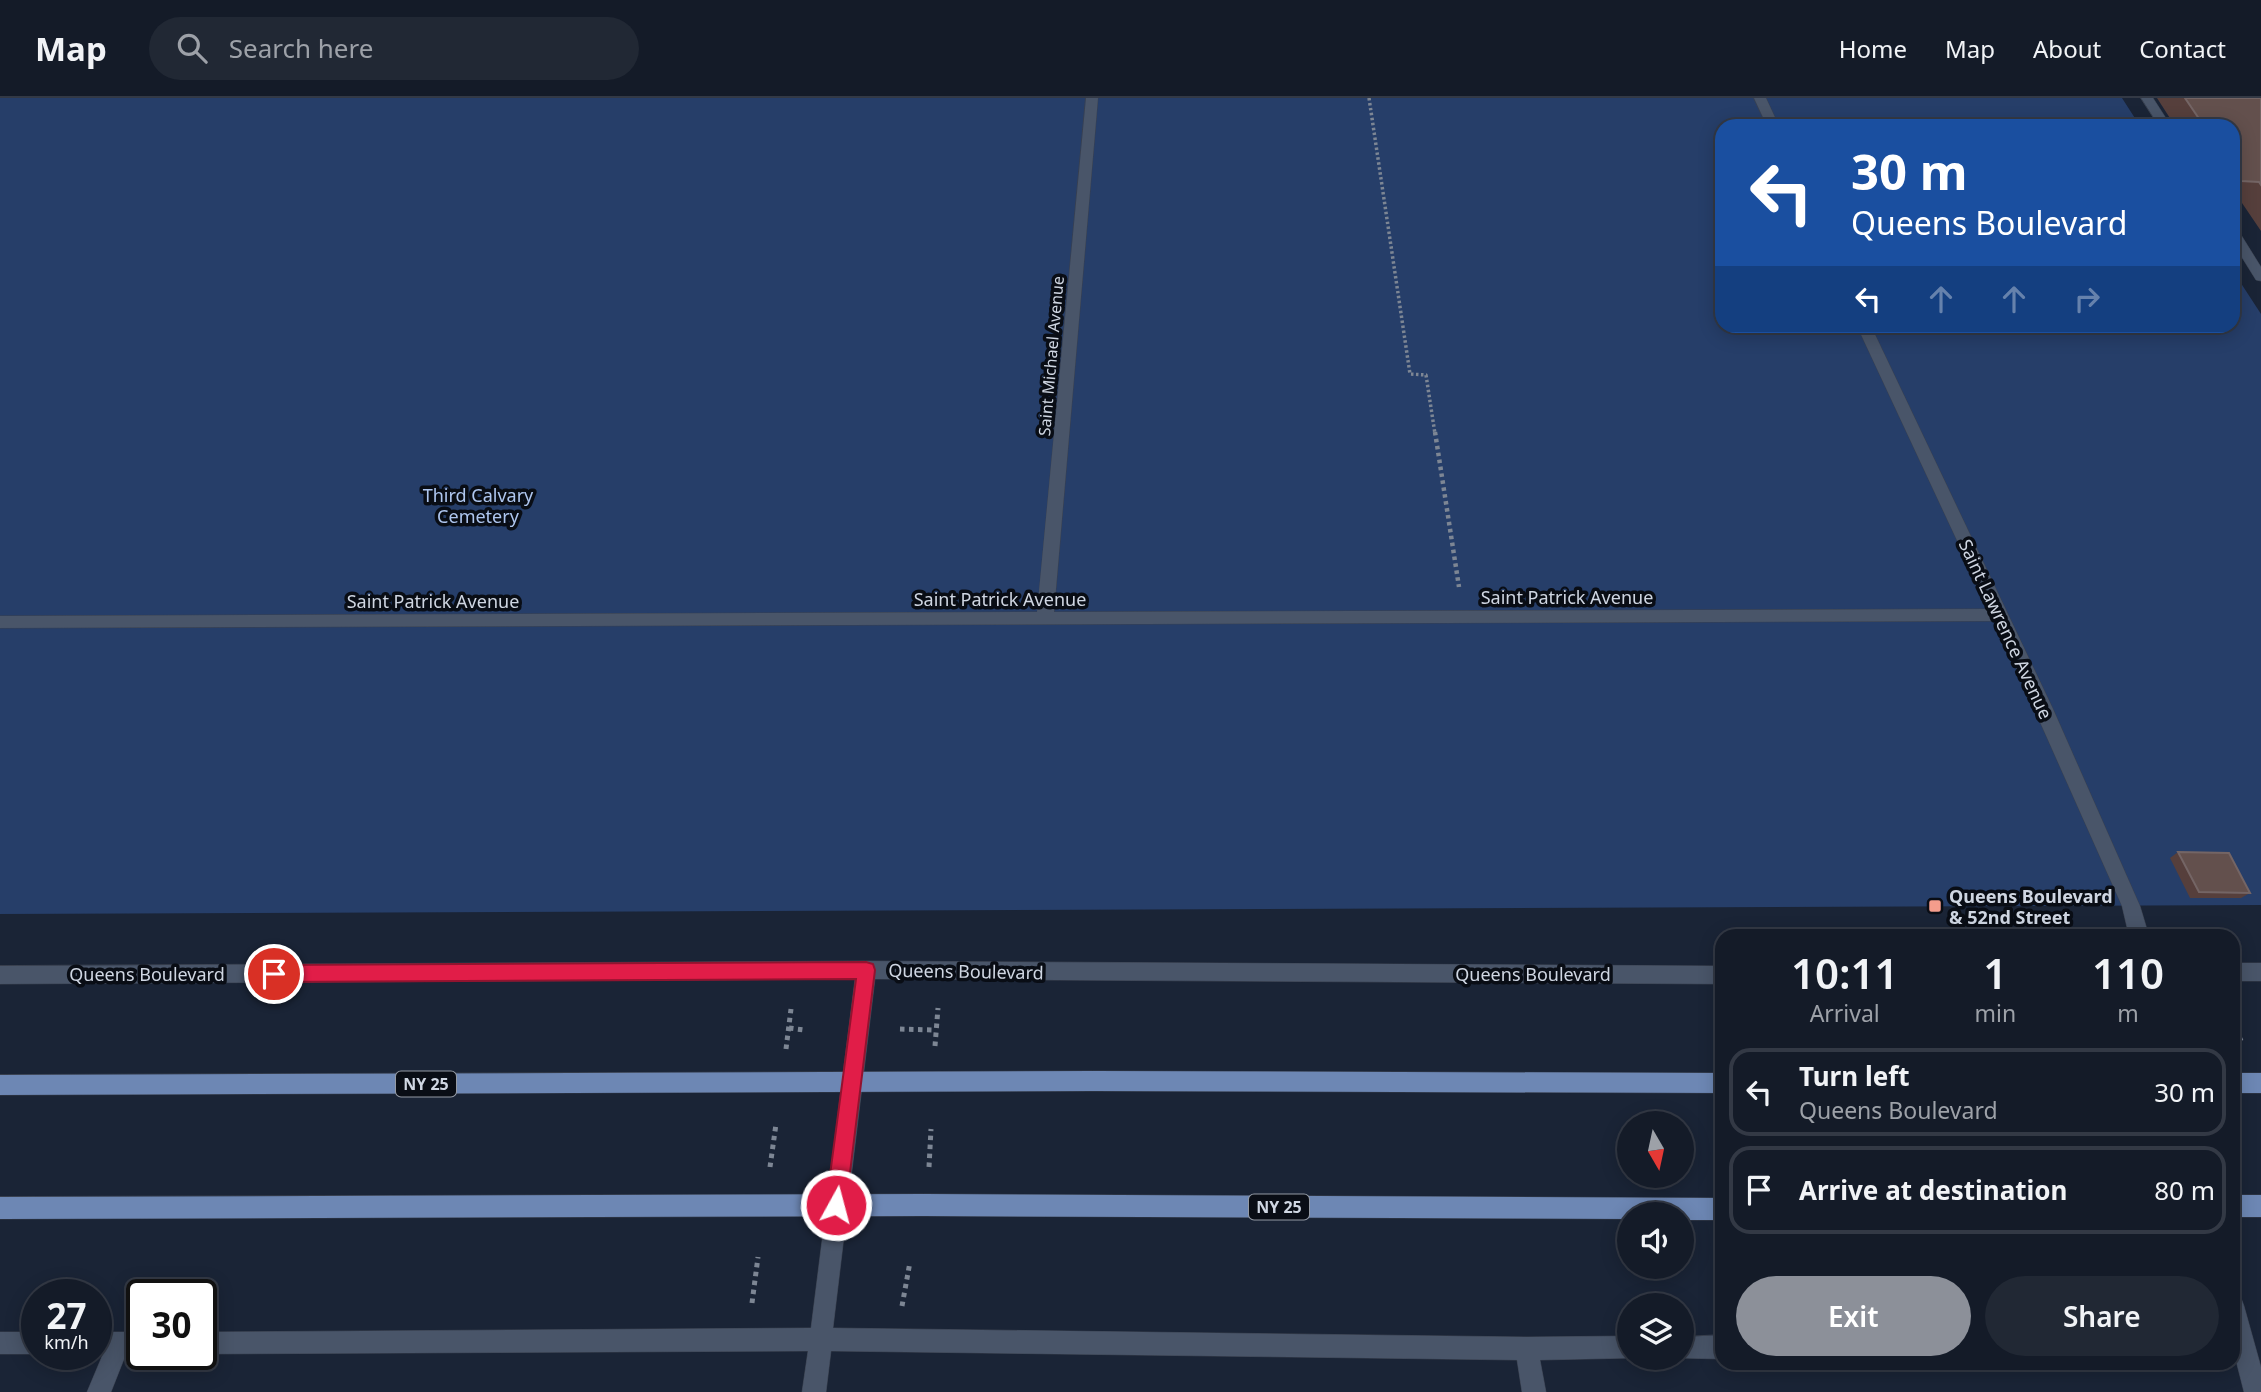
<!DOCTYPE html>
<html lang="en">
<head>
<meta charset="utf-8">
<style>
  body { margin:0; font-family:"Noto Sans",sans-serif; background:#212834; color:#f1f3f6; height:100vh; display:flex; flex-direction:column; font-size:26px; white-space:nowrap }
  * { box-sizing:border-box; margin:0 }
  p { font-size:23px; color:#9da1a8 }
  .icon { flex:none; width:38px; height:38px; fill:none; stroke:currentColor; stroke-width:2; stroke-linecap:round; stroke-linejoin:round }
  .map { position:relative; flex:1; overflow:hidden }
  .drawer { position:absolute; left:1715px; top:831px; width:525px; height:441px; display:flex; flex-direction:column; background:#141b28; border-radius:21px; box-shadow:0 4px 18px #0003,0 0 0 2px #333945 }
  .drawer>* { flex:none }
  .guide { position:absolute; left:1715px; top:21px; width:525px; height:214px; border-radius:21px; box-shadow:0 4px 18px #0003,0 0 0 2px #333945; background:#1a4fa0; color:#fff; overflow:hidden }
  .needle { width:46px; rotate:171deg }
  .buttons { position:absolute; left:1617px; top:1013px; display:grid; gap:14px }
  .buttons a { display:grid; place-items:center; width:77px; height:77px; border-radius:50%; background:#141b28; box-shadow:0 4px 18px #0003,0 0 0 2px #333945; font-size:35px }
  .speed { position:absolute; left:21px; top:1181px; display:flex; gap:14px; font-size:35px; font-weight:700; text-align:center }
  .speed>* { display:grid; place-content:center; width:91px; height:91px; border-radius:50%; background:#141b28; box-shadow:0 4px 18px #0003,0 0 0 2px #333945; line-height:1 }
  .speed small { font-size:18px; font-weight:400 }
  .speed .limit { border:4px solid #111; border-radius:10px; background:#fff; color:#111 }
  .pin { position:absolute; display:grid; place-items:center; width:60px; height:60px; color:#fff; margin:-30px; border:4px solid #fff; border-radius:50%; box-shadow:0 2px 7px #0007 }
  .me { position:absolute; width:77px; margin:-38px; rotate:7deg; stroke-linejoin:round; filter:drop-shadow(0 0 5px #0008) }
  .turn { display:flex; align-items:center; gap:24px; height:147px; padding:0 21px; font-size:32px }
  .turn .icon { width:91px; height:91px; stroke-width:2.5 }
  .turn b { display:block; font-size:49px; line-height:60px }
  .lanes { display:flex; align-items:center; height:66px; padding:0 21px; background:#0003; justify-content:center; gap:35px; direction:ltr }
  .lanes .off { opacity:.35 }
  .eta { display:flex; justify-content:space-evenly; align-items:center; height:119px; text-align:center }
  .eta b { font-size:42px; font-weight:600; line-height:49px }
  .primary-button { display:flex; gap:14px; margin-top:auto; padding:14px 21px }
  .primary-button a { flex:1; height:80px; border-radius:42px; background:#8c9099; color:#fff; font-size:28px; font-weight:600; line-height:80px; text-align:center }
  .primary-button a+a { background:#212834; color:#f1f3f6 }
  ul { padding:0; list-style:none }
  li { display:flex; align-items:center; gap:21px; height:88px; margin:0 14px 10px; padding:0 7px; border:4px solid #333945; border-radius:21px }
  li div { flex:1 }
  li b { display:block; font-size:26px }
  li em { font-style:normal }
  header { display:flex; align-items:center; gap:42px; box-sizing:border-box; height:98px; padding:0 35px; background:#141b28; border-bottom:2px solid #333945 }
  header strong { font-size:33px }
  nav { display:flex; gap:38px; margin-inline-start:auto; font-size:24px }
  .search { width:490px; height:63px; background:#212834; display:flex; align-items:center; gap:18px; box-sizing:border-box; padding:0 24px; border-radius:38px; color:#9da1a8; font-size:26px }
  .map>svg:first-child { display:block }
</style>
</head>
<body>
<header>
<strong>Map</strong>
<div class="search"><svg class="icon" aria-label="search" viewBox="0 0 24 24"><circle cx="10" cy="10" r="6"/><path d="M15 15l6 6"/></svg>Search here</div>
<nav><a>Home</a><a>Map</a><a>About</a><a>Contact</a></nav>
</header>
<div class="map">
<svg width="2261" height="1294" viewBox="0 0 2261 1294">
  <rect width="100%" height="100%" fill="#1a2436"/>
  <path fill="#263e69" d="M0 0H2122L2140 28H1722V228H2233V173L2261 216V807L0 816Z"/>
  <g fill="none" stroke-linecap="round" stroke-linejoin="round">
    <g stroke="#3a414f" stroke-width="1">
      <path id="minor" d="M1086 0H1098L1054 514 1989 511 1857 228H1871L2053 611 2140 808 2149 838H2129L2122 808 1995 523 0 530V518L1037 514Z
        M1754 0H1766L1779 28H1767Z
        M2141 0H2153L2171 28H2159Z
        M2233 131 2238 132 2261 169V183L2256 182 2233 145Z
        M866 863 1722 868V886L875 881 833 1230 1527 1239 1629 1238V1260H1633L1540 1262 1546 1294H1522L1517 1262 831 1253 826 1294H802L808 1253 201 1256V1234L811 1230 855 881 0 886V868Z
        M2233 865H2261V883H2233Z
        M2233 1197 2241 1200 2244 1208 2261 1269V1294H2244L2233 1251Z
        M0 1234H37V1256H0Z
        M96 1234H142V1256H126L111 1294H87L103 1256H96Z
        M1722 1237V1261L1678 1260H1682V1239Z"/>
    </g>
    <g stroke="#3a414f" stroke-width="1">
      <path id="major" d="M1093 973 1722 975V995L1093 993 0 997V977Z
        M2233 975H2261V995H2233Z
        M924 1096 1722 1100V1122H1682V1116H1629V1121L924 1118 0 1121V1099Z
        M2233 1097H2261V1119H2233Z"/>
    </g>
    <path stroke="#7d8694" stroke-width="3.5" stroke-dasharray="2.5 2.5" stroke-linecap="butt" d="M1369 0 1410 276 1426 277 1435 336"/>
    <path stroke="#7d8694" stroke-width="4.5" stroke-dasharray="3.5 3.5" stroke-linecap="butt" d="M1435 334 1459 489"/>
    <path stroke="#7d8694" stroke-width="5" stroke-dasharray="4.5 4.5" stroke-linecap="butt" d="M2233 924 2241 943
      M789 930 804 932
      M900 931 935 932
      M935 948 938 910
      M786 951 791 911
      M770 1069 776 1026
      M929 1069 931 1031
      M752 1205 758 1159
      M902 1208 910 1164"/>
    <use href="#minor" fill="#495569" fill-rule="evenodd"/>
    <use href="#major" fill="#6d87b4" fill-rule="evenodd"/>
  </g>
  <path fill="#563f3c" d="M2157 0H2261V133L2242 105 2233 104V28H2175Z
    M2178 754 2250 795 2241 800H2190L2170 760Z"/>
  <path fill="#63504d" stroke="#746565" stroke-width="2" d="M2185 0H2261V87L2259 84 2241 83 2233 71V28H2204Z
    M2178 754 2229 755 2250 795 2199 794Z"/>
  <path fill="#e11d48" stroke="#92132f" stroke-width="2" d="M866 864 873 866 875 872 846 1107 843 1114 836 1117 829 1114 826 1107 856 881 274 884 268 881 265 876 268 870 274 867Z"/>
  <rect fill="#f49d8c" stroke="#090d15" stroke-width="2.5" x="1928" y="801" width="14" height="14" rx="3.5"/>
  <g text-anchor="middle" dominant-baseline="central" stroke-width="7" stroke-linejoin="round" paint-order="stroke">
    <g font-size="16" fill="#cfd6e2" stroke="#090d15">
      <text transform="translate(1051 258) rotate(-85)">Saint Michael Avenue</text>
    </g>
    <g fill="#090d15" stroke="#949aa4" stroke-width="2">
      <rect x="396" y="973.5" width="60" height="25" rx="5"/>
      <rect x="1249" y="1096.5" width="60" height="25" rx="5"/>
    </g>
    <g font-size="16" font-weight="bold" fill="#cfd6e2">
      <text x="426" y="986">NY 25</text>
      <text x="1279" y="1109">NY 25</text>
    </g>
    <g font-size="18" fill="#aec6ef" stroke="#090d15">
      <text x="478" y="397">Third Calvary<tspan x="478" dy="21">Cemetery</tspan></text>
    </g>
    <g font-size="18" fill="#cfd6e2" stroke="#090d15">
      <text x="1567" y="499">Saint Patrick Avenue</text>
      <text x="1000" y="501">Saint Patrick Avenue</text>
      <text x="433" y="503">Saint Patrick Avenue</text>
      <text transform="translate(2006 531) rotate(65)">Saint Lawrence Avenue</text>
      <text transform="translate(966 873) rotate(1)">Queens Boulevard</text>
      <text x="147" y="876">Queens Boulevard</text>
      <text x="1533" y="876">Queens Boulevard</text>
    </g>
    <g font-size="18" font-weight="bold" fill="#cfd6e2" stroke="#090d15" text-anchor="start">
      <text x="1949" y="798">Queens Boulevard<tspan x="1949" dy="21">&amp; 52nd Street</tspan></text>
    </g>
  </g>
</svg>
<div class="buttons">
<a><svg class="needle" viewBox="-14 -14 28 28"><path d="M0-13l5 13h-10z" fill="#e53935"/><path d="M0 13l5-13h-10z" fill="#9da1a8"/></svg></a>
<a><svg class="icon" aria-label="sound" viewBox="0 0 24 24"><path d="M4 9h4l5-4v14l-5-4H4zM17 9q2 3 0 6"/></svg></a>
<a><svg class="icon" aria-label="layers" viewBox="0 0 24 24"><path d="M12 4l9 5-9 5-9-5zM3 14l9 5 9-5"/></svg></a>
</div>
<div class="speed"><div>27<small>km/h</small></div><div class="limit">30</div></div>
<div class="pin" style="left:274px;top:876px;background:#d93025"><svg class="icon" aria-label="arrive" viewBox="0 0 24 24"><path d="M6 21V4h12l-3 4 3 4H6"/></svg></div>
<svg class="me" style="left:836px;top:1107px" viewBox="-20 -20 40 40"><circle r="17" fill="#e11d48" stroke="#fff" stroke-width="3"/><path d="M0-11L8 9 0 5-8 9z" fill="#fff"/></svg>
<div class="guide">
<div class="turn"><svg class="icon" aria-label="left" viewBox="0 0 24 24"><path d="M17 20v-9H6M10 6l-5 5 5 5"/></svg><div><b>30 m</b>Queens Boulevard</div></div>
<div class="lanes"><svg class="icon" aria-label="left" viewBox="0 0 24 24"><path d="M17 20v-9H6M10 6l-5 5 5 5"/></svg><svg class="icon off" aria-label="ahead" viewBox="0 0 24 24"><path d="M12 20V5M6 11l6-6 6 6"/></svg><svg class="icon off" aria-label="ahead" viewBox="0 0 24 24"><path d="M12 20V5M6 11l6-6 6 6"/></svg><svg class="icon off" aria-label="right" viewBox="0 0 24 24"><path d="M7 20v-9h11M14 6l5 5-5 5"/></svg></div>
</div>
<section class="drawer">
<div class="eta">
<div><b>10:11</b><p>Arrival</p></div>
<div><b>1</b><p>min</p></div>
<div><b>110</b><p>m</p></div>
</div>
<ul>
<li><svg class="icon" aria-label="left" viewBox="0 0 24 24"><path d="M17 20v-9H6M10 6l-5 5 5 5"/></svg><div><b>Turn left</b><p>Queens Boulevard</p></div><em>30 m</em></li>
<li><svg class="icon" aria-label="arrive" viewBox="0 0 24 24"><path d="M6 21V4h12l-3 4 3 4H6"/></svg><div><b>Arrive at destination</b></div><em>80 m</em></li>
</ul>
<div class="primary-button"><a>Exit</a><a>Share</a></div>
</section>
</div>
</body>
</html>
